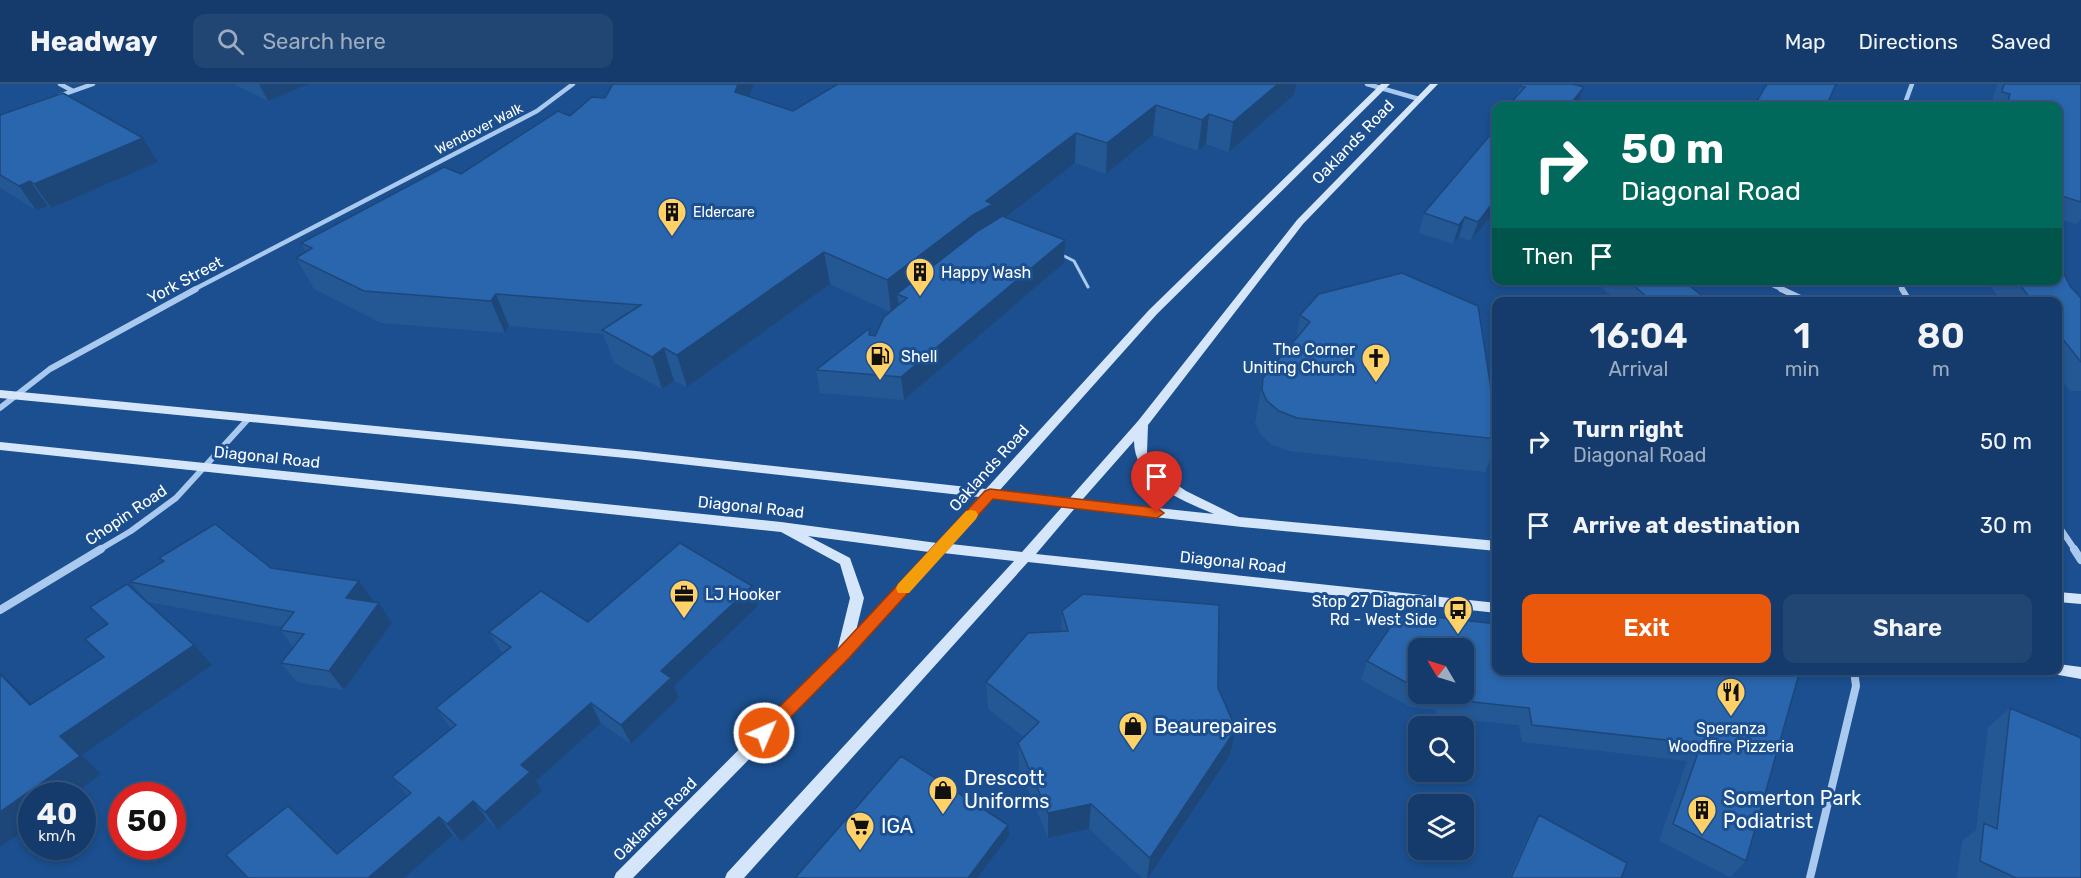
<!DOCTYPE html>
<html lang="en">
<head>
<meta charset="utf-8">
<style>
  body { margin:0; font-family:Rubik,sans-serif; background:#214673; color:#f1f3f6; height:100vh; display:flex; flex-direction:column; font-size:22px; white-space:nowrap }
  * { box-sizing:border-box; margin:0 }
  p { font-size:20px; color:#9dadc1 }
  .icon { flex:none; width:33px; height:33px; fill:none; stroke:currentColor; stroke-width:2; stroke-linecap:round; stroke-linejoin:round }
  .map { position:relative; flex:1; overflow:hidden }
  .sheet { position:absolute; left:1492px; top:213px; width:570px; height:378px; display:flex; flex-direction:column; background:#143b6b; border-radius:12px; box-shadow:0 3px 9px #0003,0 0 0 2px #33557e }
  .sheet>* { flex:none }
  .hud { position:absolute; left:1492px; top:18px; width:570px; height:183px; border-radius:12px; box-shadow:0 3px 9px #0003,0 0 0 2px #33557e; background:#00695c; color:#fff; overflow:hidden }
  .needle { width:39px; rotate:308deg }
  .buttons { position:absolute; left:1408px; top:554px; display:grid; gap:12px }
  .buttons a { display:grid; place-items:center; width:66px; height:66px; border-radius:12px; background:#143b6b; box-shadow:0 3px 9px #0003,0 0 0 2px #33557e; font-size:30px }
  .speed { position:absolute; left:18px; top:698px; display:flex; gap:12px; font-size:30px; font-weight:700; text-align:center }
  .speed>* { display:grid; place-content:center; width:78px; height:78px; border-radius:50%; background:#143b6b; box-shadow:0 3px 9px #0003,0 0 0 2px #33557e; line-height:1 }
  .speed small { font-size:15px; font-weight:400 }
  .speed .limit { border:9px solid #d22; background:#fff; color:#111 }
  .pin { position:absolute; display:grid; place-items:center; width:51px; height:51px; color:#fff; margin:-62px -26px; border-radius:50% 50% 50% 0; rotate:-45deg; box-shadow:0 0 6px #0007 }
  .pin .icon { rotate:45deg }
  .me { position:absolute; width:66px; margin:-33px; rotate:45deg; stroke-linejoin:round; filter:drop-shadow(0 0 4px #0008) }
  .turn { display:flex; align-items:center; gap:21px; height:126px; padding:0 30px; font-size:27px }
  .turn .icon { width:78px; height:78px; stroke-width:2.5 }
  .turn b { display:block; font-size:42px; line-height:51px }
  .then { display:flex; align-items:center; height:57px; padding:0 30px; background:#0003; gap:12px; font-size:22px }
  .eta { display:flex; justify-content:space-evenly; align-items:center; height:102px; text-align:center }
  .eta b { font-size:36px; font-weight:600; line-height:42px }
  .primary-button { display:flex; gap:12px; margin-top:auto; padding:12px 30px }
  .primary-button a { flex:1; height:69px; border-radius:12px; background:#ea580c; color:#fff; font-size:24px; font-weight:600; line-height:69px; text-align:center }
  .primary-button a+a { background:#214673; color:#f1f3f6 }
  ul { padding:0; list-style:none }
  li { display:flex; align-items:center; gap:18px; height:84px; padding:0 30px }
  li div { flex:1 }
  li b { display:block; font-size:22px }
  li em { font-style:normal }
  header { display:flex; align-items:center; gap:36px; box-sizing:border-box; height:84px; padding:0 30px; background:#143b6b; border-bottom:2px solid #33557e }
  header strong { font-size:28px }
  nav { display:flex; gap:33px; margin-inline-start:auto; font-size:21px }
  .search { width:420px; height:54px; background:#214673; display:flex; align-items:center; gap:15px; box-sizing:border-box; padding:0 21px; border-radius:12px; color:#9dadc1; font-size:22px }
  .map>svg:first-child { display:block }
</style>
</head>
<body>
<header>
<strong>Headway</strong>
<div class="search"><svg class="icon" aria-label="search" viewBox="0 0 24 24"><circle cx="10" cy="10" r="6"/><path d="M15 15l6 6"/></svg>Search here</div>
<nav><a>Map</a><a>Directions</a><a>Saved</a></nav>
</header>
<div class="map">
<svg width="2081" height="794" viewBox="0 0 2081 794">
  <rect width="100%" height="100%" fill="#1b4f8f"/>
  <g fill="none" stroke-linecap="round" stroke-linejoin="round">
    <path stroke="#a9c9ee" stroke-width="3" d="M1060 170 1074 177 1088 203"/>
    <path stroke="#a9c9ee" stroke-width="4.5" d="M60 0 73 7
      M1367 0 1419 15
      M59 12 93 0
      M1904 22 1912 0
      M1761 196 1784 206
      M1897 196 1903 206
      M193 206 537 27 573 0"/>
    <path stroke="#a9c9ee" stroke-width="6" d="M1781 205 1809 218
      M1902 205 1910 218
      M0 324 50 285 196 205
      M2058 441 2075 466
      M99 466 131 447 176 414 249 334"/>
    <path stroke="#a9c9ee" stroke-width="8" d="M2074 465 2081 476
      M0 526 101 465
      M1810 794 1856 602 1854 586"/>
    <path fill="#d6e6fa" fill-rule="evenodd" d="M1381 0H1390L1157 230 999 407 1070 414 1138 337 1297 136 1430 0H1438L1303 140 1148 341 1147 369 1153 381 1163 391 1186 407 1239 433 1497 457V467L1242 443 1075 424 1036 470 1497 519V529L1028 478 744 794H725L727 789 1014 477 943 469 849 573 633 794H614L616 789 837 567 850 514 840 480 781 448 0 366V358L781 438 937 459 979 413 636 375 0 314V306L636 367 986 405 1149 226ZM1134 357C1134 398 1183 417 1214 430L1082 416ZM992 415 1062 423 1022 468 951 460ZM808 452 929 468 856 547 864 514 851 477 850 474Z
      M2058 508 2081 510V520L2058 518Z
      M2058 580 2081 583V595L2053 590 2051 586H2058Z"/>
  </g>
  <path fill="#245895" fill-rule="evenodd" d="M233 0H309L268 17Z
    M754 0 750 13 793 27 838 0H1296L1294 11 1229 68 1206 60 1198 67 1153 51 1106 90 1075 79 1006 134 1064 179 904 316 820 309 816 286 871 251 875 252 890 228 830 200 687 303 674 297 662 305 614 279 603 250 509 242 505 249 381 239 314 205 296 174 306 168 301 159 461 90 570 32 605 14Z
    M1522 0H1577V1L1584 3 1577 22H1508L1516 13 1520 2Z
    M1997 0H2081V135L2077 140 2058 135V22H1991Z
    M0 31 143 54 158 78 51 124 48 122 36 126 0 104Z
    M1497 35V124L1471 157 1459 153 1453 160 1419 149 1424 129 1489 53 1493 39Z
    M1599 196H1682L1710 218H1619L1597 200Z
    M1990 196H2058L2070 202 2081 214V307H2070L2058 291V218H2002L1988 199Z
    M1300 231 1497 355V359L1485 388 1289 367 1272 361 1261 351 1255 339 1263 294 1296 255Z
    M159 474 271 484 359 497 372 518 392 539 344 606 297 598 281 579 293 563 280 546 282 543 148 518 130 498 163 478Z
    M758 522 674 602 679 614 631 660 601 639 536 697 542 707 498 746 487 735 461 758 453 751 337 770 408 712 392 693 451 645 436 624 504 569 501 567 489 548Z
    M1062 527 1218 604 1236 645 1230 671 1148 794H1142L1089 745 1048 754 1019 685 1018 659 1024 653 988 625 986 598 1061 547Z
    M1400 529 1497 540V586H1795L1799 590 1746 777 1730 793 1659 757 1687 677 1522 658 1519 641 1437 633 1436 626 1410 623 1361 596 1367 577ZM1419 564H1464V609H1419Z
    M2010 624 2081 794H1957L1962 757 1976 746 1988 643Z
    M1539 731 1621 794H1509L1533 741Z"/>
  <path fill="#1d4779" d="M259 0H309L268 17Z
    M738 0H754L741 38 735 8Z
    M1278 0H1296L1294 11 1229 68 1233 38Z
    M1584 3 1577 22H1569Z
    M1156 21 1153 51 1106 90 1107 59Z
    M1209 30 1206 60 1198 67 1202 36Z
    M1076 49 1075 79 994 143 907 214 897 210 899 222 891 228 887 196 986 117Z
    M143 54 158 78 51 124 34 100Z
    M30 97 48 122 36 126 19 102Z
    M1497 113V124L1471 157 1478 138Z
    M1465 133 1459 153 1453 160 1459 141Z
    M1065 156 1064 179 904 316 901 293Z
    M824 168 830 200 687 303 677 271Z
    M496 210 509 242 505 249 491 217Z
    M664 264 674 297 662 305 652 273Z
    M359 497 373 517 360 534 346 514Z
    M752 502 758 522 674 602 679 614 631 660 621 641 661 587Z
    M379 519 392 539 344 606 329 587Z
    M194 561 212 581 82 671 101 690 73 711H32V741L0 763V728L60 652Z
    M0 589 13 601 52 640 30 621 0 590Z
    M591 619 601 639 536 697 542 707 498 746 485 728 521 681Z
    M1236 645 1230 671 1148 794H1147L1150 774Z
    M473 717 487 735 461 758 447 740Z
    M1091 720 1089 745 1048 754V729Z
    M439 733 453 751 404 794H368Z
    M1008 741 1009 752 977 794H968Z"/>
  <path fill="#2a66ad" stroke="#1d4779" stroke-width="1.5" d="M613 0H738L735 8 793 27 838 0H1278L1233 38 1209 30 1202 36 1156 21 1107 59 1076 49 986 117 993 120 973 131 887 196 824 168 677 271 664 264 652 273 602 246 641 221 496 210 491 217 364 207 296 174 312 164 301 159 444 83 461 90 558 27 570 32 592 13 605 14Z
    M1522 0H1572L1584 3 1569 22H1508L1525 3 1520 2Z
    M1767 0H1836L1826 22H1754Z
    M2004 0H2081V118L2058 111V22H2009L2010 18 2008 17 2010 10 2002 8Z
    M63 9 143 54 34 100 30 97 19 102 0 91V31Z
    M1497 43V113L1478 138 1465 133 1459 141 1424 129Z
    M1002 132 1065 156 901 293 816 286 870 244 869 251 875 252 884 233 907 214 897 210 978 147Z
    M2058 177 2070 202 2081 214V278L2058 249V218H2033L2016 196H2058Z
    M1402 189 1478 222 1497 343V355L1297 334 1279 327 1267 317 1262 306 1263 294 1310 238 1300 231 1319 210Z
    M1627 196H1682L1710 218H1653Z
    M215 440 271 484 359 497 346 514 379 519 329 587 281 579 304 550 280 546 294 528 130 498 164 477 159 474Z
    M680 459 752 502 661 587 671 594 621 641 591 619 521 681 530 688 485 728 473 717 447 740 439 733 368 794H248L226 771 288 722 337 770 411 709 392 693 456 641 436 624 511 563 489 548 541 507 588 538Z
    M127 500 194 561 60 652 80 672 0 728V590L30 621 104 573 85 555 108 540 90 523Z
    M1083 510 1219 521 1218 604 1236 645 1150 774 1091 720 1048 729 1018 659 1039 638 986 598 1028 549 1068 547 1062 527Z
    M1400 529 1497 540V586H1795L1799 590 1746 777 1673 740 1701 660 1532 641 1529 624 1446 615 1445 609H1464V564H1419V605H1418L1367 577Z
    M2010 624 2081 654V794H2016L1980 777 1984 739 1997 745Z
    M901 672 1008 741 968 794H795Z
    M1539 731 1627 779 1621 794H1511Z"/>
  <path fill="#ea580c" stroke="#983908" stroke-width="1.5" d="M990 405 1157 424 1164 429 1157 434 993 415 849 574 770 654 764 657 758 654 756 649 758 644 838 565 985 407Z"/>
  <path fill="#f59e0b" d="M971 426 976 427 978 431 976 435 909 509H898L896 504 898 500 966 427Z"/>
  <defs>
    <g id="building-pin" transform="scale(1.5)"><path d="M0 17L-7.5 6A9.5 9.5 0 1 1 7.5 6Z" fill="#ffd166" stroke="#1b4f8f"/><path d="M-4-6H4V6H1V3H-1V6H-4ZM-2.5-4.3h1.7v1.8h-1.7ZM.8-4.3h1.7v1.8H.8ZM-2.5-1h1.7V.8h-1.7ZM.8-1h1.7V.8H.8Z" fill="#111"/></g>
    <g id="fuel-pin" transform="scale(1.5)"><path d="M0 17L-7.5 6A9.5 9.5 0 1 1 7.5 6Z" fill="#ffd166" stroke="#1b4f8f"/><path d="M-5.5-6h7V0h2V4h1.3V-2.5L3-4.5l.8-.8L6-3V5H2.5V1h-1V6h-7ZM-4.2-4.7v3.2H.2V-4.7Z" fill="#111"/></g>
    <g id="church-pin" transform="scale(1.5)"><path d="M0 17L-7.5 6A9.5 9.5 0 1 1 7.5 6Z" fill="#ffd166" stroke="#1b4f8f"/><path d="M-1.2-6h2.4v3.5h3.3v2.4h-3.3V6h-2.4V-.1h-3.3v-2.4h3.3Z" fill="#111"/></g>
    <g id="office-pin" transform="scale(1.5)"><path d="M0 17L-7.5 6A9.5 9.5 0 1 1 7.5 6Z" fill="#ffd166" stroke="#1b4f8f"/><path d="M-6-3h4V-5.5h4V-3h4V5H-6ZM-1-4.5V-3h2v-1.5ZM-6 0V1H6V0Z" fill="#111"/></g>
    <g id="bus-pin" transform="scale(1.5)"><path d="M0 17L-7.5 6A9.5 9.5 0 1 1 7.5 6Z" fill="#ffd166" stroke="#1b4f8f"/><path d="M-5-6H5V4H4V6H2V4H-2V6H-4V4H-5ZM-3.5-4V0h7V-4ZM-3.5 1.2v1.5H-2V1.2ZM2 1.2v1.5H3.5V1.2Z" fill="#111"/></g>
    <g id="restaurant-pin" transform="scale(1.5)"><path d="M0 17L-7.5 6A9.5 9.5 0 1 1 7.5 6Z" fill="#ffd166" stroke="#1b4f8f"/><path d="M-5-6h1v4h1v-4h1v4h1v-4h1v5L-1.5 .5V6h-2V.5L-5-1ZM5-6V6H3V1.5H1.5Q1.5-4 5-6Z" fill="#111"/></g>
    <g id="shop-pin" transform="scale(1.5)"><path d="M0 17L-7.5 6A9.5 9.5 0 1 1 7.5 6Z" fill="#ffd166" stroke="#1b4f8f"/><path d="M-5-2.5h2.3a2.7 3.5 0 0 1 5.4 0H5L5.5 6h-11ZM-1.5-2.5h3a1.5 2.3 0 0 0-3 0Z" fill="#111"/></g>
    <g id="supermarket-pin" transform="scale(1.5)"><path d="M0 17L-7.5 6A9.5 9.5 0 1 1 7.5 6Z" fill="#ffd166" stroke="#1b4f8f"/><path d="M-6-5.5h2.5l.6 2H6L4.5 2H-2.5L-4.4-4H-6ZM-1.5 3.2a1.3 1.3 0 1 0 .1 0ZM3 3.2a1.3 1.3 0 1 0 .1 0Z" fill="#111"/></g>
  </defs>
  <g fill-rule="evenodd">
    <use href="#building-pin" x="672" y="128"/>
    <use href="#building-pin" x="920" y="188"/>
    <use href="#fuel-pin" x="880" y="272"/>
    <use href="#church-pin" x="1376" y="274"/>
    <use href="#office-pin" x="684" y="510"/>
    <use href="#bus-pin" x="1458" y="526"/>
    <use href="#restaurant-pin" x="1731" y="608"/>
    <use href="#shop-pin" x="1133" y="642"/>
    <use href="#shop-pin" x="943" y="706"/>
    <use href="#building-pin" x="1702" y="726"/>
    <use href="#supermarket-pin" x="860" y="742"/>
  </g>
  <g text-anchor="middle" dominant-baseline="central" stroke-width="6" stroke-linejoin="round" paint-order="stroke">
    <g font-size="14" fill="#fff" stroke="#1b4f8f">
      <text transform="translate(479 45) rotate(-27)">Wendover Walk</text>
    </g>
    <g font-size="14" fill="#fff" stroke="#1b4f8f" text-anchor="start">
      <text x="693" y="128">Eldercare</text>
    </g>
    <g font-size="16" fill="#fff" stroke="#1b4f8f">
      <text transform="translate(1353 58) rotate(-46)">Oaklands Road</text>
      <text transform="translate(185 196) rotate(-28)">York Street</text>
      <text transform="translate(267 373) rotate(6)">Diagonal Road</text>
      <text transform="translate(989 384) rotate(-48)">Oaklands Road</text>
      <text transform="translate(751 423) rotate(6)">Diagonal Road</text>
      <text transform="translate(126 431) rotate(-34)">Chopin Road</text>
      <text transform="translate(1233 478) rotate(6)">Diagonal Road</text>
      <text transform="translate(655 735) rotate(-45)">Oaklands Road</text>
    </g>
    <g font-size="16" fill="#fff" stroke="#1b4f8f" text-anchor="start">
      <text x="941" y="188">Happy Wash</text>
      <text x="1355" y="265" text-anchor="end">The Corner<tspan x="1355" dy="18">Uniting Church</tspan></text>
      <text x="901" y="272">Shell</text>
      <text x="705" y="510">LJ Hooker</text>
      <text x="1437" y="517" text-anchor="end">Stop 27 Diagonal<tspan x="1437" dy="18">Rd - West Side</tspan></text>
      <text x="1731" y="644" text-anchor="middle">Speranza<tspan x="1731" dy="18">Woodfire Pizzeria</tspan></text>
    </g>
    <g font-size="20" fill="#fff" stroke="#1b4f8f" text-anchor="start">
      <text x="1154" y="642">Beaurepaires</text>
      <text x="964" y="694">Drescott<tspan x="964" dy="23">Uniforms</tspan></text>
      <text x="1723" y="714">Somerton Park<tspan x="1723" dy="23">Podiatrist</tspan></text>
      <text x="881" y="742">IGA</text>
    </g>
  </g>
</svg>
<div class="buttons">
<a><svg class="needle" viewBox="-14 -14 28 28"><path d="M0-13l5 13h-10z" fill="#e53935"/><path d="M0 13l5-13h-10z" fill="#9dadc1"/></svg></a>
<a><svg class="icon" aria-label="search" viewBox="0 0 24 24"><circle cx="10" cy="10" r="6"/><path d="M15 15l6 6"/></svg></a>
<a><svg class="icon" aria-label="layers" viewBox="0 0 24 24"><path d="M12 4l9 5-9 5-9-5zM3 14l9 5 9-5"/></svg></a>
</div>
<div class="speed"><div>40<small>km/h</small></div><div class="limit">50</div></div>
<div class="pin" style="left:1157px;top:429px;background:#d93025"><svg class="icon" aria-label="arrive" viewBox="0 0 24 24"><path d="M6 21V4h12l-3 4 3 4H6"/></svg></div>
<svg class="me" style="left:764px;top:649px" viewBox="-20 -20 40 40"><circle r="17" fill="#ea580c" stroke="#fff" stroke-width="3"/><path d="M0-11L8 9 0 5-8 9z" fill="#fff"/></svg>
<div class="hud">
<div class="turn"><svg class="icon" aria-label="right" viewBox="0 0 24 24"><path d="M7 20v-9h11M14 6l5 5-5 5"/></svg><div><b>50 m</b>Diagonal Road</div></div>
<div class="then">Then<svg class="icon" aria-label="arrive" viewBox="0 0 24 24"><path d="M6 21V4h12l-3 4 3 4H6"/></svg></div>
</div>
<section class="sheet">
<div class="eta">
<div><b>16:04</b><p>Arrival</p></div>
<div><b>1</b><p>min</p></div>
<div><b>80</b><p>m</p></div>
</div>
<ul>
<li><svg class="icon" aria-label="right" viewBox="0 0 24 24"><path d="M7 20v-9h11M14 6l5 5-5 5"/></svg><div><b>Turn right</b><p>Diagonal Road</p></div><em>50 m</em></li>
<li><svg class="icon" aria-label="arrive" viewBox="0 0 24 24"><path d="M6 21V4h12l-3 4 3 4H6"/></svg><div><b>Arrive at destination</b></div><em>30 m</em></li>
</ul>
<div class="primary-button"><a>Exit</a><a>Share</a></div>
</section>
</div>
</body>
</html>
